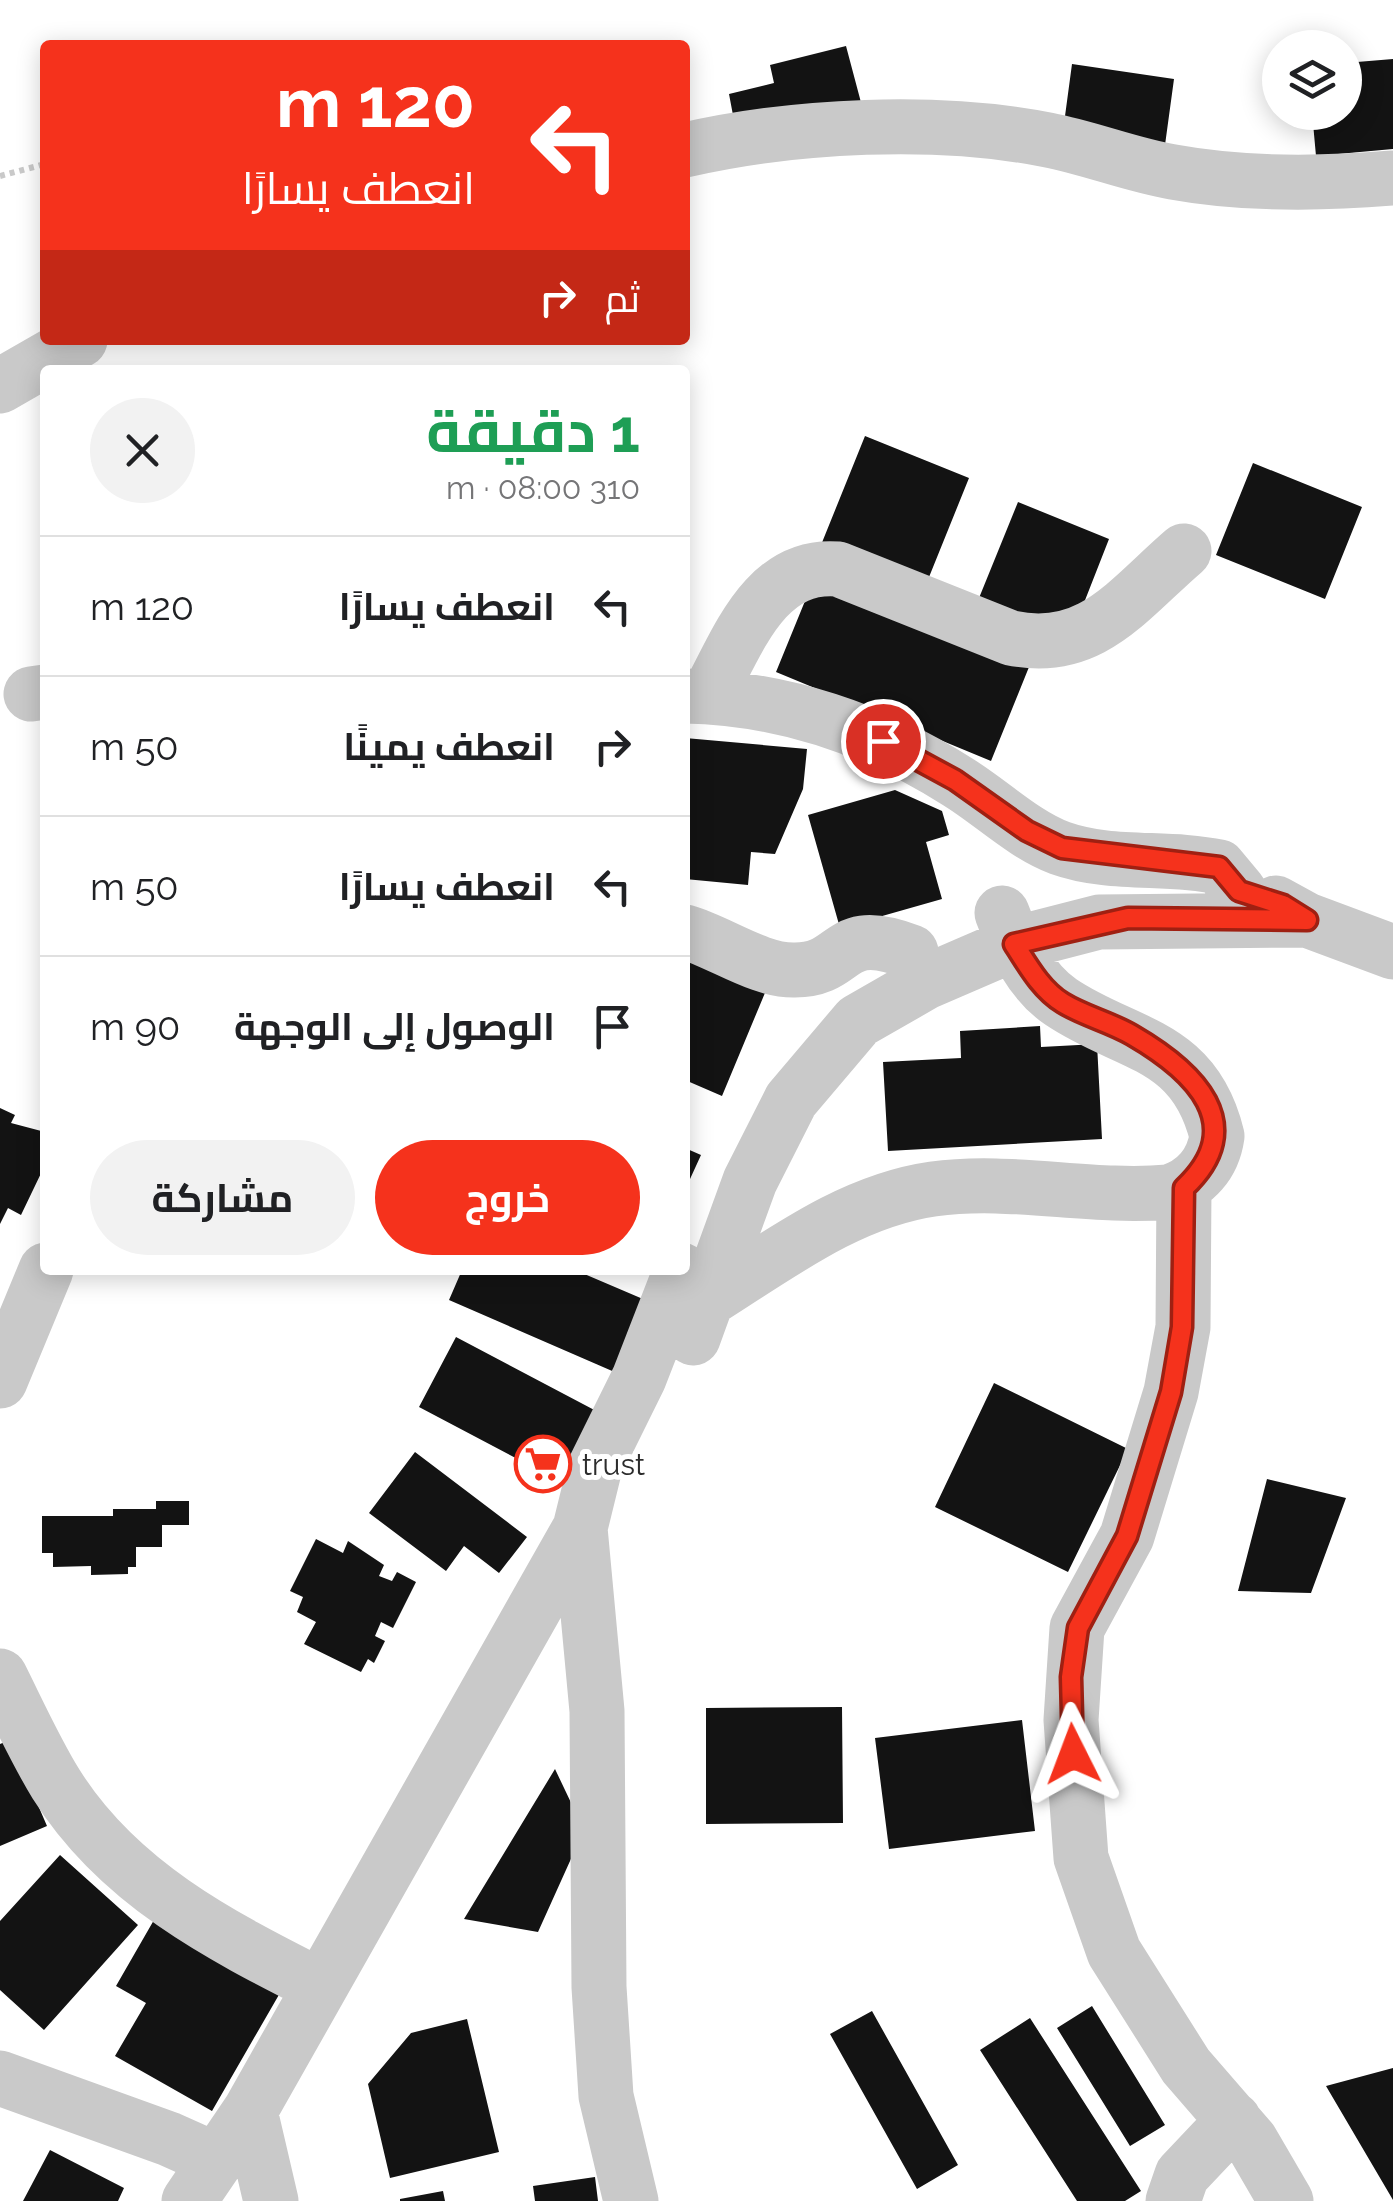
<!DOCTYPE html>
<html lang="ar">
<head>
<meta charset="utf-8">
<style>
  body { margin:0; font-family:Raleway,Cairo,sans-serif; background:#f2f2f2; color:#202124; direction:rtl; height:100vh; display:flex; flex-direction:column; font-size:38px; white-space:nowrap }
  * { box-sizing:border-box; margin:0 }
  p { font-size:32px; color:#757577 }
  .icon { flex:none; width:55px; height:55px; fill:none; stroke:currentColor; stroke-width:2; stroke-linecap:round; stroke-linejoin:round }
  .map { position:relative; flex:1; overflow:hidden; direction:ltr }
  .details { position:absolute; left:40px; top:365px; width:650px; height:910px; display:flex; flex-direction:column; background:#fff; border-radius:10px; box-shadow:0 5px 25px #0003; direction:rtl }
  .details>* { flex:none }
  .banner { position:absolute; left:40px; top:40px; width:650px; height:305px; border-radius:10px; box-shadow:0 5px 25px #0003; direction:rtl; background:#f5321c; color:#fff; overflow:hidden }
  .fabs { position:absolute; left:1262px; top:30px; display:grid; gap:20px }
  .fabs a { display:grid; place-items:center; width:100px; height:100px; border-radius:50%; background:#fff; box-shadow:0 5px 25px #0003; font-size:50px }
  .pin { position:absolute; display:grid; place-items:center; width:85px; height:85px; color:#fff; margin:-42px; border:5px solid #fff; border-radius:50%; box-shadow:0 2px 10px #0007 }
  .me { position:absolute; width:110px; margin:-55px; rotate:357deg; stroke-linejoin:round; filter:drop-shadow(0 0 8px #0008) }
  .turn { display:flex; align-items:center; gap:35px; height:210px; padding:0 50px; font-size:45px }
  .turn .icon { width:130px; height:130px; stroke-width:2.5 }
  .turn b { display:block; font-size:70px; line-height:85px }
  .then { display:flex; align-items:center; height:95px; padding:0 50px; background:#0003; gap:20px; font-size:38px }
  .round { display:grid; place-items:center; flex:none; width:105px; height:105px; border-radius:52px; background:#f2f2f2 }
  .summary { display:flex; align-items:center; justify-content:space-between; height:170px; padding:0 50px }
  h1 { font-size:60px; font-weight:700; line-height:75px; color:#1e9e55 }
  .cta { display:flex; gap:20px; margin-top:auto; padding:20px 50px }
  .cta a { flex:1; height:115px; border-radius:60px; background:#f5321c; color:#fff; font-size:40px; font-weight:700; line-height:115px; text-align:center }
  .cta a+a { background:#f2f2f2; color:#202124 }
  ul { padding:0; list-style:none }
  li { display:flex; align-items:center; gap:30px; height:140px; padding:0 50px; border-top:2px solid #e0e0e0 }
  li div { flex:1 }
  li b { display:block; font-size:38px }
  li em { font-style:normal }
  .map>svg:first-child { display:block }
</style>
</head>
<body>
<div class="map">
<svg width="1393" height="2201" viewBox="0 0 1393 2201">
  <rect width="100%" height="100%" fill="#fff"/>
  <path fill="#131313" d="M846 46 863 110 736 131 729 94 774 83 770 65Z
    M1393 59V149L1316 156 1312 112H1345V63Z
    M1072 64 1174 79 1165 145 1063 131Z
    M865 436 969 478 925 587 821 545Z
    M1253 463 1362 507 1325 599 1216 555Z
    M1018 502 1109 539 1071 636 979 598Z
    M814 579 1029 667 991 761 776 672Z
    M685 738 807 749 803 789 775 854 751 852 748 885 685 879Z
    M895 790 942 811 949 835 926 842 942 899 840 928 808 815Z
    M685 954 767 988 722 1096 685 1080Z
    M1040 1026 1041 1047 1097 1044 1102 1139 888 1151 883 1062 961 1058 960 1031Z
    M0 1108 15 1115 11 1123 45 1132V1165L21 1215 8 1208 0 1224Z
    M685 1148 701 1155 685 1190Z
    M462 1270H575L657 1305 626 1377 449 1300Z
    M456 1337 600 1413 563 1483 419 1407Z
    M994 1383 1128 1449 1068 1572 935 1507Z
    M415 1452 527 1537 499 1573 464 1546 446 1571 369 1513Z
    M1267 1479 1346 1498 1311 1593 1238 1591Z
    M156 1501H189V1525H162V1547H136V1567H128V1574L91 1575V1566L53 1567V1553H42V1516H113V1509H156Z
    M316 1539 343 1553 348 1541 384 1565 379 1576 392 1581 397 1572 416 1582 393 1628 381 1622 375 1636 385 1641 374 1663 368 1659 361 1672 304 1644 316 1622 297 1612 303 1597 290 1591Z
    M842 1707 843 1823 706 1824V1708Z
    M1022 1720 1035 1831 889 1849 875 1738Z
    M10 1740 47 1826 0 1846V1744Z
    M555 1769 584 1830 538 1932 464 1919Z
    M60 1855 138 1925 44 2030 0 1990V1921Z
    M158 1913 284 1986 212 2111 115 2056 146 2003 116 1986Z
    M1092 2006 1165 2125 1130 2146 1057 2028Z
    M872 2011 958 2165 917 2189 830 2034Z
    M1030 2018 1141 2191 1125 2201H1077L980 2050Z
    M467 2019 499 2152 390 2178 368 2084 411 2033Z
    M1393 2068V2200L1326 2086Z
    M50 2150 124 2188 118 2201H23Z
    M595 2177 598 2201H535L533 2186Z
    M443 2191 445 2201H400V2199Z"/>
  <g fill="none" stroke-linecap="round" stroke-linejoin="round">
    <path stroke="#c9c9c9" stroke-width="6" stroke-dasharray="5 5" stroke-linecap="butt" d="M0 176 45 164"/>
    <path stroke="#c9c9c9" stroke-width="55" d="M685 150C794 125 937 118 1048 140 1090 148 1131 165 1173 172 1244 185 1321 184 1393 178
      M0 386 80 340
      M31 694 45 692
      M685 696C783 698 876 730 958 782 992 803 1023 834 1060 848 1110 866 1168 856 1219 867L1239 891
      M708 696C738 642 764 563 838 569L1011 638C1091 655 1128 599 1184 551
      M1276 903 1307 920 1393 952
      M685 932C720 942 759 971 795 970 850 970 835 923 911 952
      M1184 1187 1183 1327 1171 1392 1127 1536 1077 1628 1071 1720 1081 1858 1114 1952 1186 2066 1251 2141 1286 2201
      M709 1299C779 1255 849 1201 933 1189 1011 1178 1091 1199 1169 1192 1195 1184 1213 1164 1217 1136 1194 1042 1126 1046 1061 1002 1031 982 1014 945 1002 913
      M693 1338 750 1181 791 1100 858 1021 926 982 1014 944 1099 922 1307 920
      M0 1381 46 1270
      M580 1528 597 1711 599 1987 606 2096 631 2201
      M0 1676C18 1712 35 1750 56 1784 118 1883 219 1935 320 1986
      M0 2078 169 2139 216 2160
      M250 2111 271 2201
      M189 2201 250 2111 580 1528 595 1467 639 1378 681 1270
      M1173 2201 1182 2175 1234 2120"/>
  </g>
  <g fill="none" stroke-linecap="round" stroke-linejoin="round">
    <g stroke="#9f2012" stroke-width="25">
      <path id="route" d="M883 741 955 780 1027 831 1062 848 1219 867 1239 891 1283 905 1307 920 1128 918 1014 944C1027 964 1041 990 1063 1003 1084 1016 1110 1022 1132 1035 1194 1071 1251 1125 1184 1188L1182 1327 1171 1392 1127 1536 1078 1628 1071 1677 1073 1754"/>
    </g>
    <use href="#route" stroke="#f5321c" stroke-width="18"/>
  </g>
  <defs>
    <g id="supermarket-ring" transform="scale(2.875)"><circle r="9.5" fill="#fff" stroke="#f5321c" stroke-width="1.5"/><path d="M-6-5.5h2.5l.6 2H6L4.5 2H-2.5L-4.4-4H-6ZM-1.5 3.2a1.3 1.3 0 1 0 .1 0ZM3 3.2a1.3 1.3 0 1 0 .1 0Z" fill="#f5321c"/></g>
  </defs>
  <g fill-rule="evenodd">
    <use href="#supermarket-ring" x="543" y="1464"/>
  </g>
  <g text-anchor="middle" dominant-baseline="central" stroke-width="10" stroke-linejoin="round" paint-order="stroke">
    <g font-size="30" fill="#2c2c2c" stroke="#fff" text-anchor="start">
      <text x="582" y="1464">trust</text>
    </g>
  </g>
</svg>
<div class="fabs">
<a><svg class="icon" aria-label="layers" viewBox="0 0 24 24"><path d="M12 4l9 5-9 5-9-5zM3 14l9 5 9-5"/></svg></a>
</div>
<div class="pin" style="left:883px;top:741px;background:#d93025"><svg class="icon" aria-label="arrive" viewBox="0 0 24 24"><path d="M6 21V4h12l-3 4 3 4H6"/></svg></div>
<svg class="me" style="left:1073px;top:1754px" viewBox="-20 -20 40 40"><path d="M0-17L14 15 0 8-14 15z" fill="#f5321c" stroke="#fff" stroke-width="4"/></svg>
<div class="banner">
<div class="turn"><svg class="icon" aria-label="left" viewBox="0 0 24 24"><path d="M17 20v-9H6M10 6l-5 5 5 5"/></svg><div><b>120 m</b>انعطف يسارًا</div></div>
<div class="then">ثم<svg class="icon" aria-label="right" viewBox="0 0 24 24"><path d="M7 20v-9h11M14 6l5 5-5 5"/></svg></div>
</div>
<section class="details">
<div class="summary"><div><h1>1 دقيقة</h1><p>310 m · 08:00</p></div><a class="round"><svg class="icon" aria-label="close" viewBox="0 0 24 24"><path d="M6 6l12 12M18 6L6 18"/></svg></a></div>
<ul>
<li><svg class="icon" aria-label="left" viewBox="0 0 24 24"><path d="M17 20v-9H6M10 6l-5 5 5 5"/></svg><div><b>انعطف يسارًا</b></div><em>120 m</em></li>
<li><svg class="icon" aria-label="right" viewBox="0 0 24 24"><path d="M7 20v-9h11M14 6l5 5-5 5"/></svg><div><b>انعطف يمينًا</b></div><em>50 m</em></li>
<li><svg class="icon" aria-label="left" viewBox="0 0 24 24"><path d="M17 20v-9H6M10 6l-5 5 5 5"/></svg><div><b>انعطف يسارًا</b></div><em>50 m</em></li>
<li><svg class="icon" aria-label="arrive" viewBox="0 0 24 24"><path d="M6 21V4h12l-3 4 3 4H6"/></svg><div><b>الوصول إلى الوجهة</b></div><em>90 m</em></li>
</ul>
<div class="cta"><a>خروج</a><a>مشاركة</a></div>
</section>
</div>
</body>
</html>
